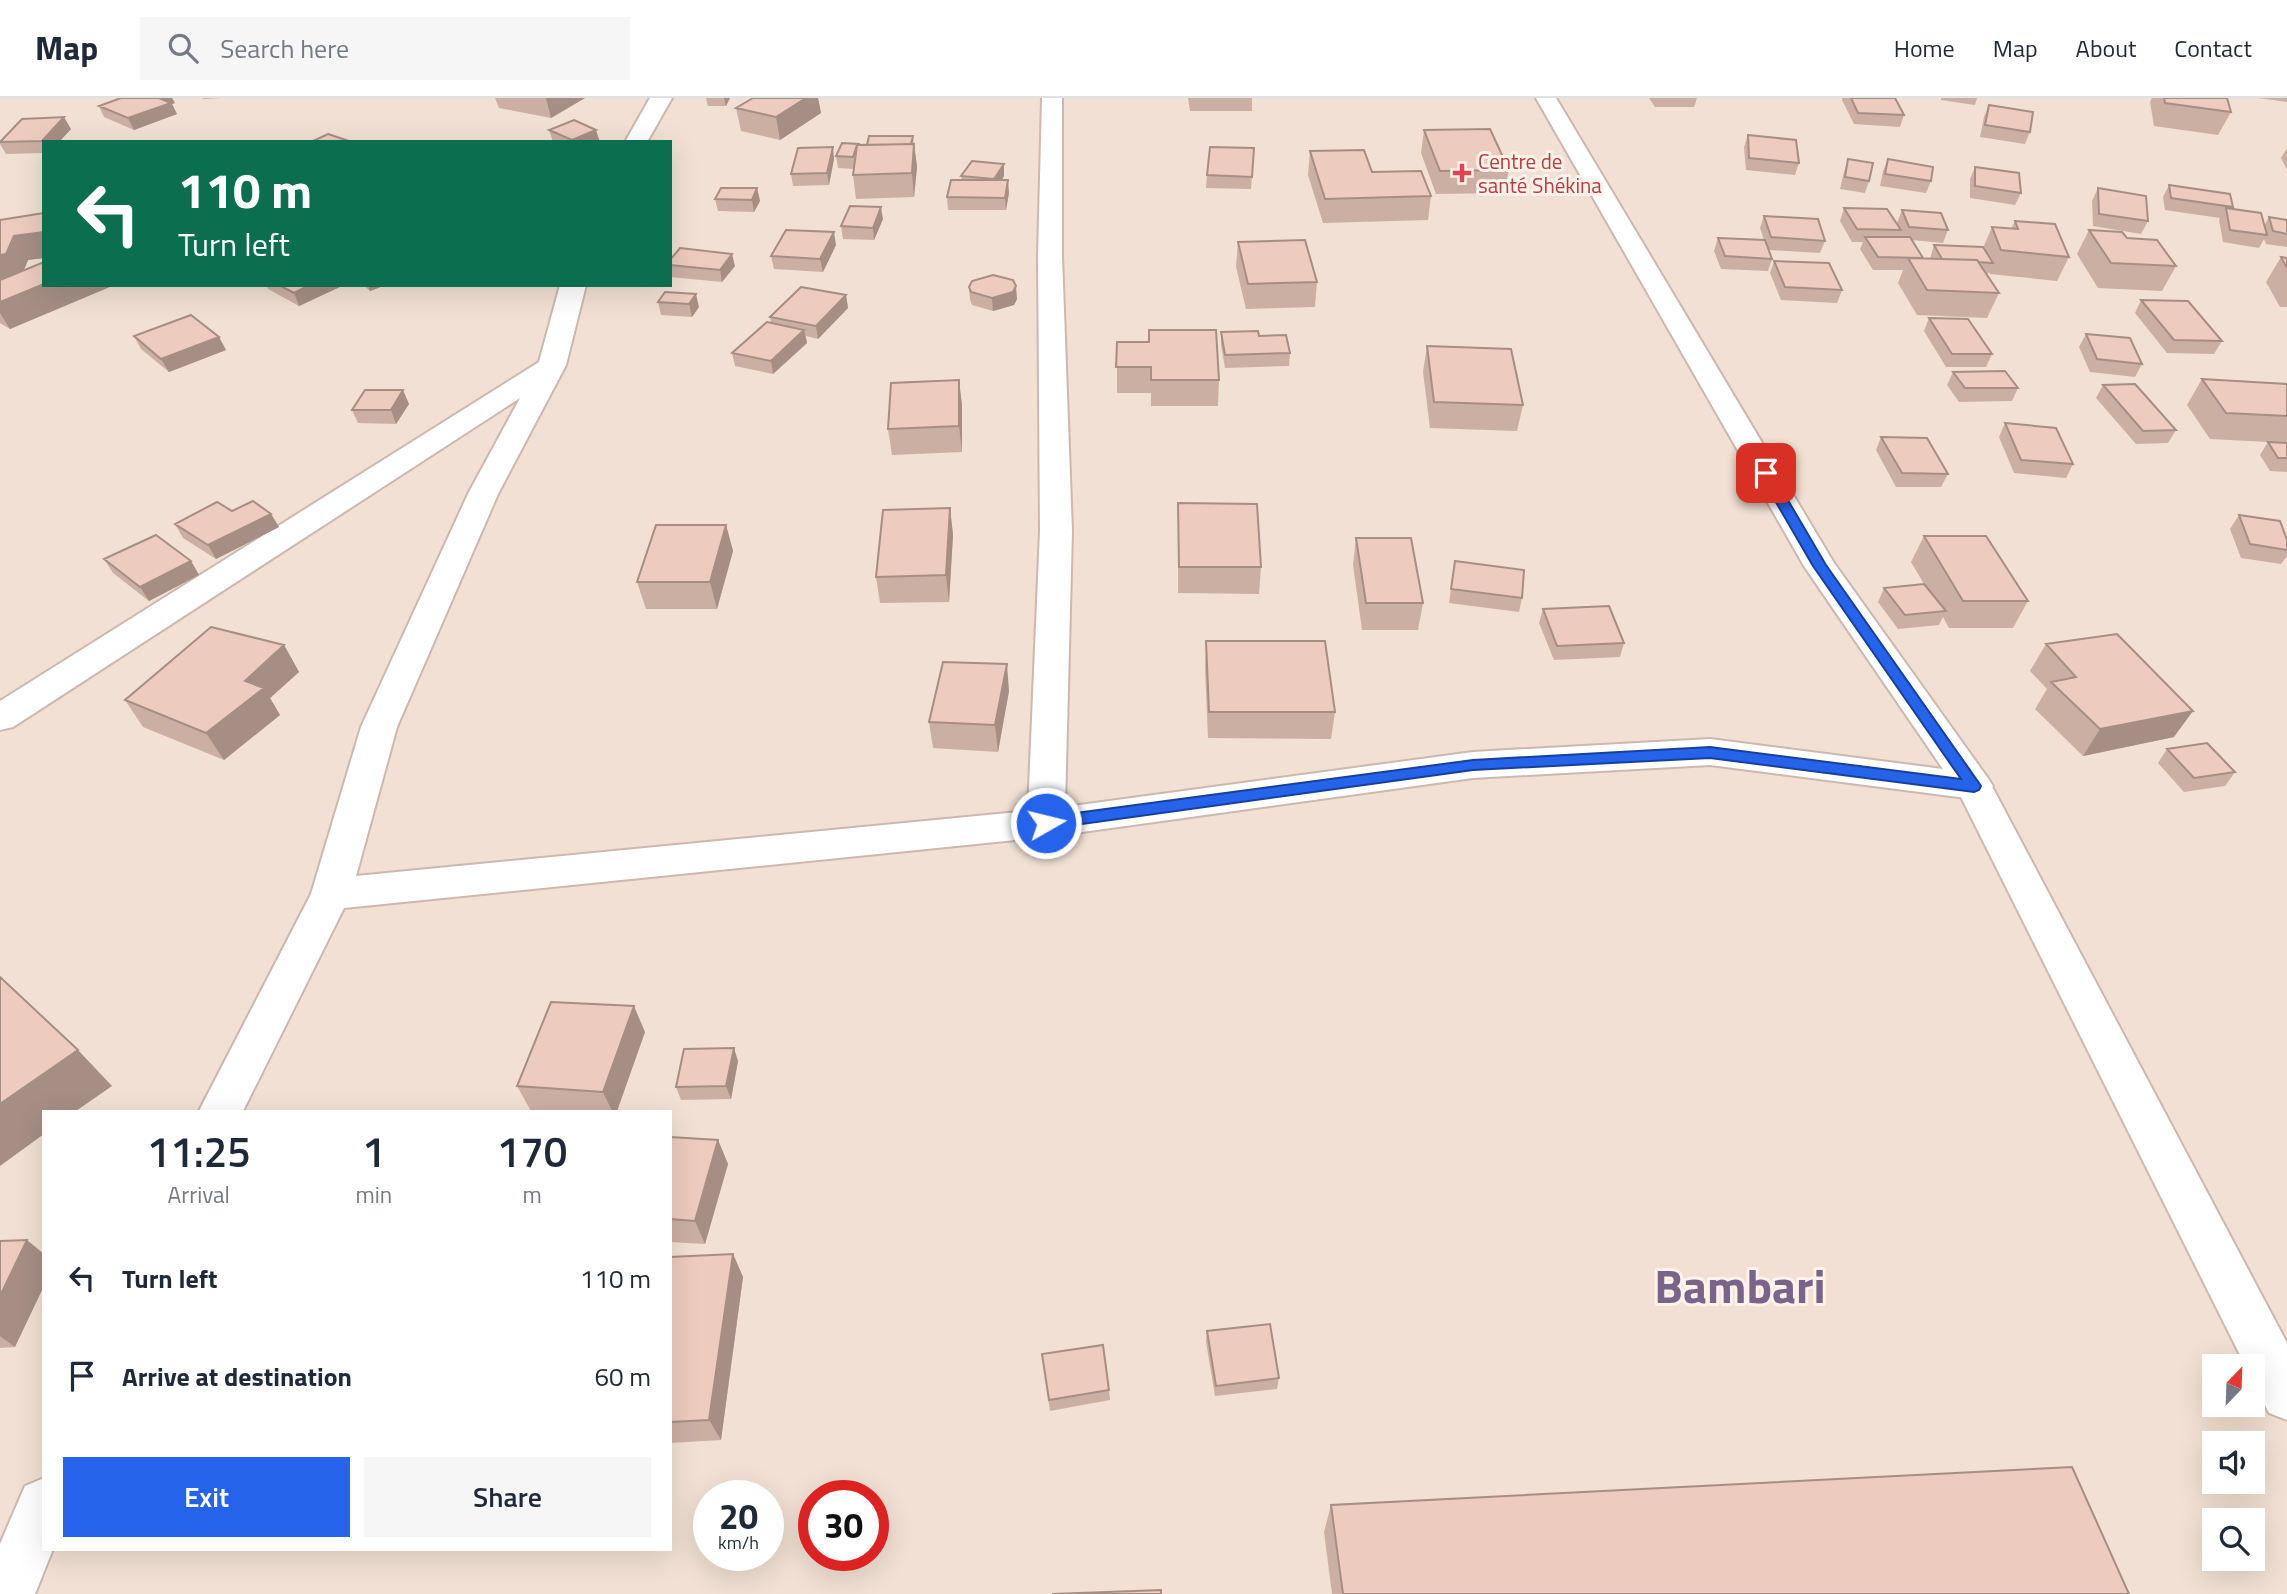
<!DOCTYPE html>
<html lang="en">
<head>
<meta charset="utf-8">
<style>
  body { margin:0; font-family:"Titillium Web",sans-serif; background:#f6f6f7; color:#1f2937; height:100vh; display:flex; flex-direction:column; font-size:26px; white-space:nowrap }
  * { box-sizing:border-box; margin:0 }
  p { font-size:23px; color:#747a83 }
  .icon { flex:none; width:38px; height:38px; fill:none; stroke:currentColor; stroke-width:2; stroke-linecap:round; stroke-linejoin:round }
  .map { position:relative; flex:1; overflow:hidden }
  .side { position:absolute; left:42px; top:1012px; width:630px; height:441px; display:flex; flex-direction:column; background:#fff; border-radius:0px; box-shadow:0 7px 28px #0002 }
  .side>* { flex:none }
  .top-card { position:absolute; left:42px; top:42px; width:630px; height:147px; border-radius:0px; box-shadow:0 7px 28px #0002; background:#0b6e4f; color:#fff; overflow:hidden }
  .needle { width:46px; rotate:23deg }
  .controls { position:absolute; left:2202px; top:1256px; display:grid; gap:14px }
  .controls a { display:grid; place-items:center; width:63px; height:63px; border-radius:0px; background:#fff; box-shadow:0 7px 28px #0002; font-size:35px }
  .speed { position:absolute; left:693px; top:1382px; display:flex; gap:14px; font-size:35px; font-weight:700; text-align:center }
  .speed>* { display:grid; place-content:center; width:91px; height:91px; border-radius:50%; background:#fff; box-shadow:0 7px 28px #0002; line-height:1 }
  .speed small { font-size:18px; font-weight:400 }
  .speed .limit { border:10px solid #d22; background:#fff; color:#111 }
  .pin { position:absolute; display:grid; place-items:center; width:60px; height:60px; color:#fff; margin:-30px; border-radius:14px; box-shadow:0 4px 10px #0006 }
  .me { position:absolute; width:77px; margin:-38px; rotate:82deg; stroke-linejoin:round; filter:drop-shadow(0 0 5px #0008) }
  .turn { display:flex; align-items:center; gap:24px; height:147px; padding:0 21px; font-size:32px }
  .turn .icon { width:91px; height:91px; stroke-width:2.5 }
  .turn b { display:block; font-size:49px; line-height:60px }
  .eta { display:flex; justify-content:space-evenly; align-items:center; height:119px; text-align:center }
  .eta b { font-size:42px; font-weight:600; line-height:49px }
  .action { display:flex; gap:14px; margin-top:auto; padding:14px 21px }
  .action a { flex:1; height:80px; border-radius:0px; background:#2563eb; color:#fff; font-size:28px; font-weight:600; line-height:80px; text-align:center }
  .action a+a { background:#f6f6f7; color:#1f2937 }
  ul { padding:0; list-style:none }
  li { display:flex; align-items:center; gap:21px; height:98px; padding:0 21px }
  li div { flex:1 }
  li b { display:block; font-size:26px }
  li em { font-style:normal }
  header { display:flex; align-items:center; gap:42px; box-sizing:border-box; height:98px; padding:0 35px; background:#fff; border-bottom:2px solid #e0e1e3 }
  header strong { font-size:33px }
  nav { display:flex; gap:38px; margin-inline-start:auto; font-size:24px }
  .search { width:490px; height:63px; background:#f6f6f7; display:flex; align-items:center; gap:18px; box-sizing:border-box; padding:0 24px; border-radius:0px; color:#747a83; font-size:26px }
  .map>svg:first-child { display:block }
</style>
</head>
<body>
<header>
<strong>Map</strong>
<div class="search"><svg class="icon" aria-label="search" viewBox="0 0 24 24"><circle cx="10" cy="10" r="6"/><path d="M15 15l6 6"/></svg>Search here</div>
<nav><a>Home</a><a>Map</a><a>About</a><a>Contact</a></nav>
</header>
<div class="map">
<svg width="2287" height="1496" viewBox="0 0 2287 1496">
  <rect width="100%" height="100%" fill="#faefe4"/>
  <path fill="#f1e0d3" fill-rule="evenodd" d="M0 0H2287V1496H0ZM44 44H670V187H44ZM44 1013H670V1451H44ZM2214 1269H2252V1307H2214ZM2214 1346H2252V1384H2214ZM709 1398H768V1458H709ZM814 1398H873V1458H814ZM2214 1423H2252V1461H2214Z"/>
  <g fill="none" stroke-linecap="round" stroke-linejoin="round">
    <g stroke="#ccb8ae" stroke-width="4">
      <path id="minor" d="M650 0H672L647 44H625Z
        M1042 0H1062V158L1072 433 1065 709 1473 654 1710 641 1974 675 1987 679 1993 688 1987 697 1974 701 1710 667 1473 680 1046 739 344 810 243 1013H199L311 796 361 629 468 396 520 300 13 629 0 632V603L539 264 560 187H586L566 267 498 396 397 629 356 778 1028 713 1040 433 1038 158Z
        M44 1380V1451H53L35 1496H0V1446L25 1388Z"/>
    </g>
    <g stroke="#ccb8ae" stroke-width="4">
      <path id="tertiary" d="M1536 0H1556L1834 465 1987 679 2287 1245V1322L2269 1315 2252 1282V1269H2246L1958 693 1804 468Z"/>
    </g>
    <use href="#minor" fill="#fff" fill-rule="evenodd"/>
    <use href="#tertiary" fill="#fff" fill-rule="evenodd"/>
  </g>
  <path fill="#ccafa3" d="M121 0H172L175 5 172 6 177 16 134 32 104 19 99 8Z
    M202 0H221L204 1Z
    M495 0H585L551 20 499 10Z
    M706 0H730L726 8H708Z
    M753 0H818L821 15 780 42 741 33 736 10Z
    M1188 0H1252V13H1190Z
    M1649 0H1697L1694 9H1655Z
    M1842 0H1895L1904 17 1900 29 1854 26 1842 2Z
    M1941 0H1977L1975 7 1941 2Z
    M2152 0H2227L2231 14 2218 37 2154 28 2150 4Z
    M2258 0H2287V4Z
    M1989 7 2030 34 2025 46 1980 39 1984 19Z
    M71 31 59 44H44V55L6 56 0 46V43Z
    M549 32 600 44H553Z
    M1424 32 1509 72 1504 95 1436 96 1421 55Z
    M1748 37 1799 65 1795 77 1746 72 1744 49Z
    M913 38 917 69 914 99 856 101 853 77 854 71 838 70 836 58 860 47H867Z
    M1254 50 1251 91 1206 90 1207 77Z
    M2287 50V72L2281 60Z
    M1310 53 1431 98 1428 122 1323 125 1308 77Z
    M834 61 829 87 793 88 791 76Z
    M1848 61 1869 83 1865 95 1840 91 1844 74Z
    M1888 61 1931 83 1926 95 1880 88 1883 73Z
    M1004 66V78L1002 82 1009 95 1006 112H948L947 99 962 82 961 78Z
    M1975 69 2021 95 2015 107 1970 100V81Z
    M2169 87 2233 109 2232 111 2264 128 2269 119 2287 122V149L2266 146 2264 141 2259 150 2223 144 2219 122 2220 120 2165 112 2163 99Z
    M757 90 760 103 754 114 718 113 715 101Z
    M2098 90 2148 123 2141 136 2093 128 2092 103Z
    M1844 110 1899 129 1897 125 1902 112 1948 132 1943 145 1912 142 1923 160 1930 161 1934 147 1983 150 1992 129 2011 131 2015 123 2069 159 2057 183 1990 176 1989 174 1987 177 1999 195 1987 220 1917 217 1898 185 1903 172H1873L1860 151 1863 144H1852L1840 123Z
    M44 115V160L28 162 24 172 44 187H111L112 188 10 231 0 225V122Z
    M1764 118 1825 143 1820 155 1769 152 1772 161 1768 173 1721 171 1714 153 1718 140 1764 142 1760 130Z
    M883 121 874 142 843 141 841 128Z
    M2089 132 2127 140 2176 168 2162 193 2098 190 2077 156Z
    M1238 144 1317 184 1315 209 1246 211 1236 169Z
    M836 147 823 174 774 171 771 158Z
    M2281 159 2287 160V209H2280L2266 184Z
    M670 162 735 168 722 184 670 179Z
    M1774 163 1842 192 1837 205 1781 202 1770 175Z
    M266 187H342V188L299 208 268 191Z
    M363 187H386L370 193Z
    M969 189 1017 201 1014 207 993 213 972 207 970 201Z
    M665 194 699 209 692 219 661 217 658 204Z
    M846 197 848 210 818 241 806 238 807 245 773 276 735 268 732 255 771 225 770 219Z
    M2141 202 2222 243 2214 256 2167 255 2135 215Z
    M1929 220 1992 256 1986 269H1946L1924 233Z
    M1221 234 1259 238 1290 255 1289 268 1225 270 1221 247Z
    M2086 236 2142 266 2135 279 2090 274 2079 249Z
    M134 238 219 239 226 252 169 274 141 251Z
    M1117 244 1219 282 1218 308H1151V295H1117Z
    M1427 248 1523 307 1517 333 1430 330 1423 274Z
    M1953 274 2018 290 2012 303 1959 304 1947 287Z
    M2202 281 2287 286V374L2270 373 2260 357 2268 344 2210 341 2187 307Z
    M959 282 962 308V354L892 357 888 331Z
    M2103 287 2176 332 2168 345 2136 346 2096 300Z
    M409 306 396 326 358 325 352 312Z
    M2005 325 2073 366 2066 380 2014 375 1999 339Z
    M1881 339 1948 376 1941 389H1896L1876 352Z
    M1178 405 1261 469 1259 496 1178 495Z
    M950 410 953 437 949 504 880 505 876 479Z
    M232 413 271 416 279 429 216 461 183 440 175 426Z
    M2239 417 2287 442V458L2281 466 2241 460 2230 431Z
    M726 427 733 453 717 511H646L637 484Z
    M1924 438 2028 503 2013 530H1949L1943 519 1939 527 1898 531 1878 504 1884 490 1924 486 1911 464Z
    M1356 440 1423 505 1418 532H1362L1353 467Z
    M104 461 191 463 199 477 149 503 113 475Z
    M1455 463 1522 500 1519 514 1449 505Z
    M1543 511 1624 545 1620 559 1554 562 1539 525Z
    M1206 543 1335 614 1331 641 1208 640 1205 570Z
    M2046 546 2174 639 2083 658 2035 611 2047 591 2030 573Z
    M284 547 299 574 270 600 280 617 224 662 143 629 125 602Z
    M1009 593 998 654 933 650 929 624Z
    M2167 651 2235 674 2225 688 2184 694 2158 665Z
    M645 934 617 1013H531L517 988Z
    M738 963 731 1001 681 1002 676 989Z
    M670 1039 718 1042 728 1066 705 1146 670 1144Z
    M0 1143 15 1249 0 1250Z
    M733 1156 743 1179 721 1342 670 1345V1159Z
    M1207 1233 1279 1280 1277 1291 1215 1298 1206 1244Z
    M1042 1256 1109 1292 1110 1302 1050 1313Z
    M1331 1407 2129 1496H1332L1324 1434Z"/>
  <path fill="#a68e85" d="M156 0H172L175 5 172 6 177 16 134 32 128 20Z
    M546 0H585L551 20Z
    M724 0H730L726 8Z
    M806 0H818L821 15 780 42 776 19Z
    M64 19 71 31 59 44H44V46L42 43Z
    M596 32 600 44H572V42Z
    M914 46 917 69 914 99 912 75Z
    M833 49 834 61 829 87 827 75Z
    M1004 66V78L995 93 994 81Z
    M1008 82 1009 95 1006 112 1005 100Z
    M757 90 760 103 754 114 752 102Z
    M881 109 883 121 874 142 873 130Z
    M44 134V160L28 162 20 181 0 184V157L14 138Z
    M834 134 836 147 823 174 820 161Z
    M732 156 735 168 722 184 720 172Z
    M44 186V187H111L112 188 10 231 0 215V204Z
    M310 187H342V188L299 208 294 195Z
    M368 187H386L370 193Z
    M1016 188 1017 201 1014 207 993 213 992 200Z
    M696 196 699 209 692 219 689 206Z
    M846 197 848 210 818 241 816 228Z
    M804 232 807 245 773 276 771 263Z
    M219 239 226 252 169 274 161 261Z
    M959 282 962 308V354L959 328Z
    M403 292 409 306 396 326 391 312Z
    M950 410 953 437 949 504 946 477Z
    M271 416 279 429 216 461 208 447Z
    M726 427 733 453 717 511 710 484Z
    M191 463 199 477 149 503 140 489Z
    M284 547 299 574 270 600 280 617 224 662 206 635 245 583Z
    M1007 566 1009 593 998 654 995 627Z
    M2193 613 2174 639 2083 658 2100 631Z
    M634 908 645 934 617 1013H612L603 994Z
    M734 950 738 963 731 1001 726 988Z
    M78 952 112 988 76 1013H44V1036L0 1068V1006Z
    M718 1042 728 1066 705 1146 695 1123Z
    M27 1142 44 1156V1188L15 1249 0 1238V1198Z
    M733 1156 743 1179 721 1342 709 1322Z"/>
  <path fill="#edcbbe" stroke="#a68e85" stroke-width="2" d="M121 0H159L171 5 128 20 99 8Z
    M753 0H806L776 19 736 10Z
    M1851 0H1895L1904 17 1858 15Z
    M2164 0H2227L2231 14 2165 5Z
    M1989 7 2033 14 2030 34 1985 27Z
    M64 19 42 43 0 44 22 21Z
    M574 22 596 32 572 42 549 32Z
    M1490 31 1509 72 1440 73 1424 32Z
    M328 36 352 44H311Z
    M1748 37 1796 42 1799 65 1749 60Z
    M869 38H913L911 46 867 47Z
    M842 45 859 46V47H857L853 59 836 58Z
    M914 46 912 75 853 77 857 47Z
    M833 49 827 75 791 76 798 50Z
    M1210 49 1254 50 1252 79 1207 77Z
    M1364 52 1372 74 1421 73 1431 98 1325 101 1310 53Z
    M1848 61 1873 65 1869 83 1845 79Z
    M1888 61 1933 69 1931 83 1885 76Z
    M972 63 1004 66 994 81 961 78Z
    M1975 69 2019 75 2021 95 1975 88Z
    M951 82H1008L1005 100 947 99Z
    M2169 87 2230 96 2233 109 2171 100Z
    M721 90H757L752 102 715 101Z
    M2098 90 2146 98 2148 123 2099 116Z
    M850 108 881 109 873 130 841 128Z
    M1844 110 1887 111 1901 132 1857 131Z
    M2226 110 2261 115 2267 137 2230 132Z
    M1902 112 1941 115 1948 132 1909 129Z
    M44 115V134L14 138 6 156 0 157V122Z
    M1764 118 1818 121 1825 143 1771 139Z
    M2269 119 2287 122V136L2273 133Z
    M2015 123 2055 126 2069 159 2001 152 1992 129 2018 131Z
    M786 132 834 134 820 161 771 158Z
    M2089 132 2122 134 2127 140 2157 142 2176 168 2111 165Z
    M1865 139H1910L1923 160 1878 159Z
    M1718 140 1765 142 1772 161 1725 158Z
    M1305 142 1317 184 1248 186 1238 144Z
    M1934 147 1983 149 1993 165 1979 164 1977 162 1942 161Z
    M680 150 732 156 720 172 670 167V162Z
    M2281 159 2287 160V170Z
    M1908 160 1977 162 1999 195 1927 192Z
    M1774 163 1829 165 1842 192 1785 189Z
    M44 164V186L0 204V182Z
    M993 177 1013 182 1016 188 1013 194 992 200 971 194 969 189 972 183Z
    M279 187H310L294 195Z
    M801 189 846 197 816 228 770 219Z
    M665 194 696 196 689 206 658 204Z
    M2141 202 2188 203 2222 243 2174 242Z
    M191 217 219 239 161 261 134 238Z
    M1929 220 1968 221 1992 256H1952Z
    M767 224 804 232 771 263 732 255Z
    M1149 232H1216L1219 282H1151V269H1116L1117 244H1149Z
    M1258 233 1259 238 1286 237 1290 255 1225 257 1221 234Z
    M2086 236 2130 240 2142 266 2097 261Z
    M1427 248 1511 251 1523 307 1434 304Z
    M2005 273 2018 290H1965L1953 274Z
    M2202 281 2287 286V318L2226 315Z
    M959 282V328L888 331 891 285Z
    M2135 286 2176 332 2143 333 2103 287Z
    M365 292H403L391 312H352Z
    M2005 325 2056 330 2073 366 2021 362Z
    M1881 339 1927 340 1948 376 1902 375Z
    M2268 344 2287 345V360H2278Z
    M253 403 271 416 208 447 175 426 217 404 232 413Z
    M1178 405 1257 406 1261 469H1179Z
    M950 410 946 477 876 479 883 412Z
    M2239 417 2280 423 2287 442V452L2250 446Z
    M656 427H726L710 484H637Z
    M156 437 191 463 140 489 104 461Z
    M1924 438H1986L2028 503H1963Z
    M1356 440H1411L1423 505H1366Z
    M1455 463 1524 472 1522 500 1451 491Z
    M1924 486 1946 513 1905 517 1884 490Z
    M1609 508 1624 545 1557 548 1543 511Z
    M211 529 284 547 245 583 264 590 206 635 125 602Z
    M2117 536 2193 613 2100 631 2051 584 2076 579 2046 546Z
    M1206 543H1325L1335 614H1209Z
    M943 564 1007 566 995 627 929 624Z
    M2207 645 2235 674 2194 680 2167 651Z
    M0 879 78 952 0 1006Z
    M551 904 634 908 603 994 517 988Z
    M734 950 726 988 676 989 684 951Z
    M670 1039 718 1042 695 1123 670 1121Z
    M27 1142 0 1198V1143Z
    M733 1156 709 1322 670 1324V1159Z
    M1270 1226 1279 1280 1216 1288 1207 1233Z
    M1103 1247 1109 1292 1049 1302 1042 1256Z
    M2072 1369 2129 1496H1343L1331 1407Z
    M1161 1492V1496H1052Z"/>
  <path fill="#2563eb" stroke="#184099" stroke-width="2" d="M1766 371 1772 375 1826 467 1979 685 1981 688 1979 692 1974 694 1710 660 1473 672 1046 731 1038 725 1046 719 1473 662 1710 649 1961 681 1813 468 1759 375Z"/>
  <path fill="#e0444e" stroke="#fdf3e9" stroke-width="2.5" d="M1458.5 64.5h7v7h7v7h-7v7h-7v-7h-7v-7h7z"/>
  <g text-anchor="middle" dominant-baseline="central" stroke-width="6" stroke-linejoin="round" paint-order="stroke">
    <g font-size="21" fill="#be3a42" stroke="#fdf3e9" text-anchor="start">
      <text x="1478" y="63">Centre de<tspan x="1478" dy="24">santé Shékina</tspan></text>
    </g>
    <g font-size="47" font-weight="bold" fill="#7a648c" stroke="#fdf3e9">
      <text x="1740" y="1187">Bambari</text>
    </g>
  </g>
</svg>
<div class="controls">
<a><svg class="needle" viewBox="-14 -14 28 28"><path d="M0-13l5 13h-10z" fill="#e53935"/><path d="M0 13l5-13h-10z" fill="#747a83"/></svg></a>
<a><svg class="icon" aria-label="sound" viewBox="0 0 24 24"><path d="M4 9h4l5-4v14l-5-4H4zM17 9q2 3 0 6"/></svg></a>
<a><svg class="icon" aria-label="search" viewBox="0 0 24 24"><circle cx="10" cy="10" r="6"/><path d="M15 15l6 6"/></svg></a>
</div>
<div class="speed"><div>20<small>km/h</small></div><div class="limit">30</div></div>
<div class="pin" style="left:1766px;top:375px;background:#d93025"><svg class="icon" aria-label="arrive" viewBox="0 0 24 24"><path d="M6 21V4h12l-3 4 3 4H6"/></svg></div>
<svg class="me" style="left:1046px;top:725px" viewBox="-20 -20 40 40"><circle r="17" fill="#2563eb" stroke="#fff" stroke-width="3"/><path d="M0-11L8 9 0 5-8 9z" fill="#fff"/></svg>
<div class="top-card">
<div class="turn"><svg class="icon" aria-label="left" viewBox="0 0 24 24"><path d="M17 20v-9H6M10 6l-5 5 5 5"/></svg><div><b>110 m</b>Turn left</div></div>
</div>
<section class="side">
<div class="eta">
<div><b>11:25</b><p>Arrival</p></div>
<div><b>1</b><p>min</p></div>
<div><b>170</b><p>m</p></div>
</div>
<ul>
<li><svg class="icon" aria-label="left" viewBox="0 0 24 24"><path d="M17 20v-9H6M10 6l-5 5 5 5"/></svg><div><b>Turn left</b></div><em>110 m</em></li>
<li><svg class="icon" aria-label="arrive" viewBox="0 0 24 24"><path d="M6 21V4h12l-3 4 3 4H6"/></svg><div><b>Arrive at destination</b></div><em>60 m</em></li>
</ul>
<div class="action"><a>Exit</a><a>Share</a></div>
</section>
</div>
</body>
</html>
